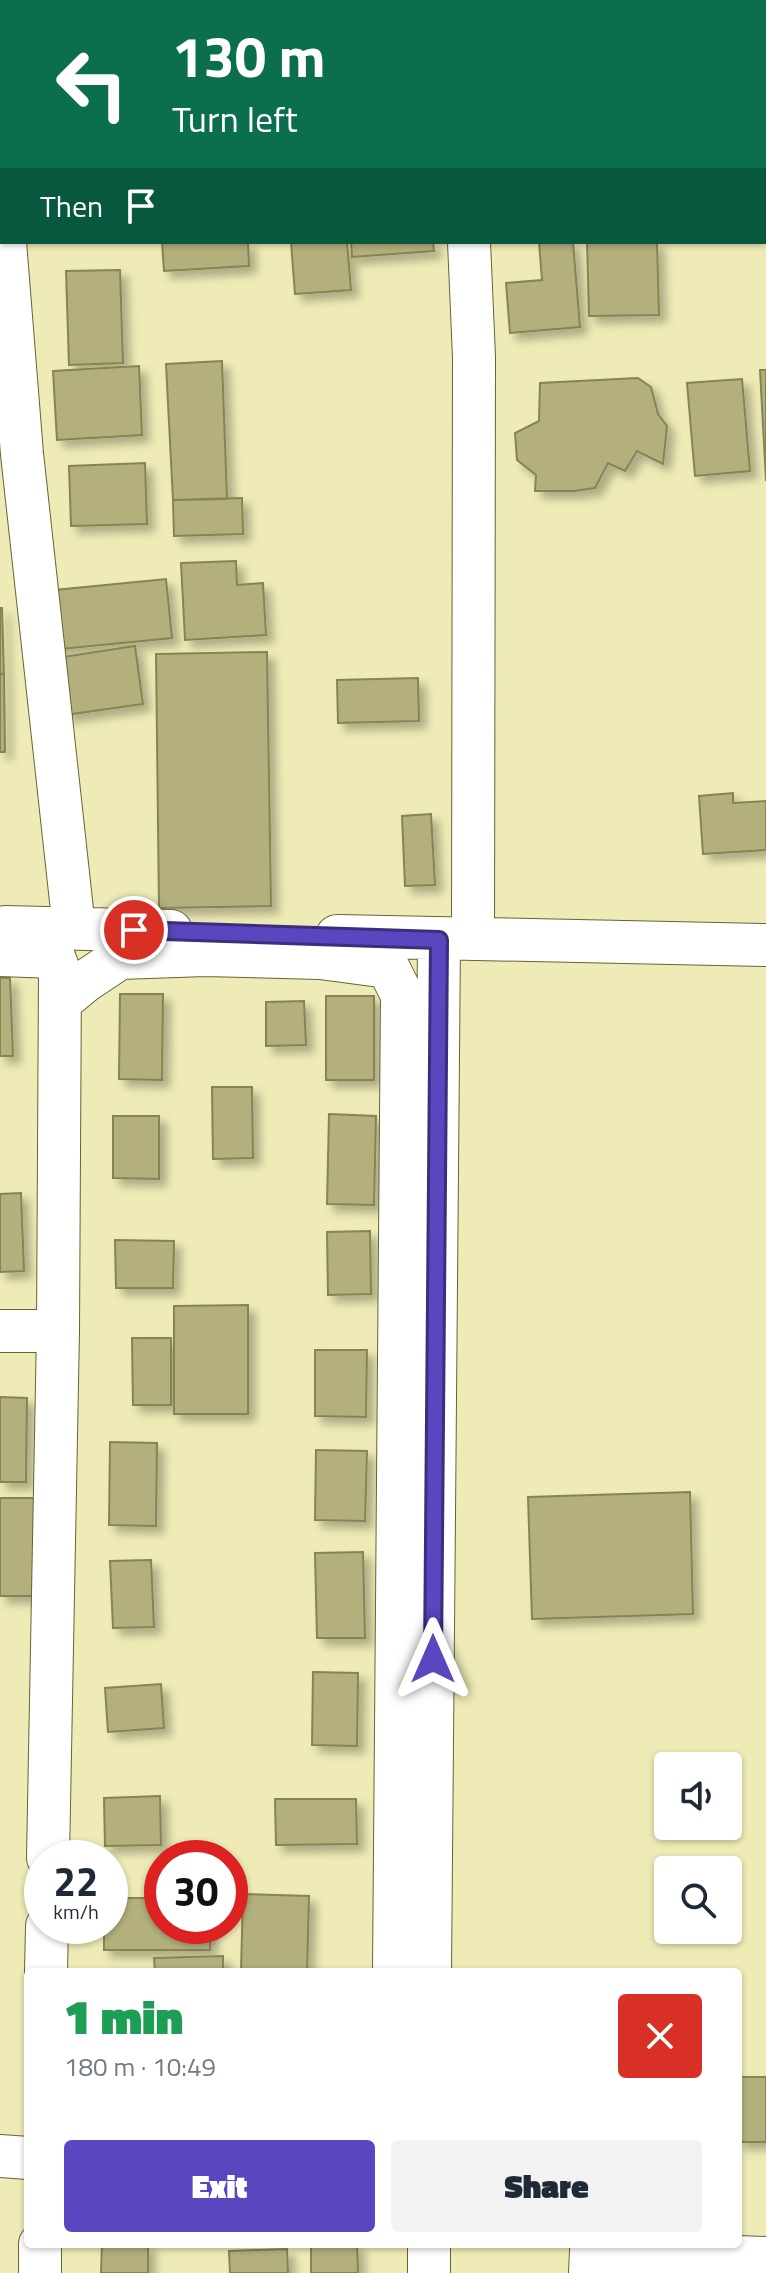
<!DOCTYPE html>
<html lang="en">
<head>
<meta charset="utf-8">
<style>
  body { margin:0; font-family:"Titillium Web",sans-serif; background:#f2f2f3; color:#1f2937; height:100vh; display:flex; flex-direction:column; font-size:30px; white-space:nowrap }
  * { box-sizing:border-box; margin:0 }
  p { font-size:26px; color:#747a83 }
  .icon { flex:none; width:44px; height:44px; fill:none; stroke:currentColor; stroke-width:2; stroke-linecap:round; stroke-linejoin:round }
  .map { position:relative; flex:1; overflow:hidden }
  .side { position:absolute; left:24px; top:1968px; width:718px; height:280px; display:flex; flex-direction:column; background:#fff; border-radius:8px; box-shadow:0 2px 6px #0004 }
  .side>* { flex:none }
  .guide { position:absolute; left:0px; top:0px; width:766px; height:244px; box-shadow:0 2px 6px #0004; background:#0b6e4f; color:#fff; overflow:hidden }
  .fabs { position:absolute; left:654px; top:1752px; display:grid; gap:16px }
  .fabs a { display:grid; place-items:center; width:88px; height:88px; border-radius:8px; background:#fff; box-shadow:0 2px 6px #0004; font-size:40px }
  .speed { position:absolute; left:24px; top:1840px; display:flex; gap:16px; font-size:40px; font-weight:700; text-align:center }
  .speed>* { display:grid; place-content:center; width:104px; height:104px; border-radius:50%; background:#fff; box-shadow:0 2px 6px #0004; line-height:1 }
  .speed small { font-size:20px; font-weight:400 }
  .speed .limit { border:12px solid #d22; background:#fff; color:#111 }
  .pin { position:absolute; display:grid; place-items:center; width:68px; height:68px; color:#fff; margin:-34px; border:4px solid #fff; border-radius:50%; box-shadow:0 2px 8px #0007 }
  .me { position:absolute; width:88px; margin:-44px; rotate:0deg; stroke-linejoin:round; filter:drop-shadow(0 0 6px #0008) }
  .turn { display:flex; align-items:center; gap:28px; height:168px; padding:0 40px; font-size:36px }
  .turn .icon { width:104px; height:104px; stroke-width:2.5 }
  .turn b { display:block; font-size:56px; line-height:68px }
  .then { display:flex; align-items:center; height:76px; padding:0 40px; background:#0003; gap:16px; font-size:30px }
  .round { display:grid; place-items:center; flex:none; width:84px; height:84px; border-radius:8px; background:#f2f2f3 }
  .overview { display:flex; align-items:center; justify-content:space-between; height:136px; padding:0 40px }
  h1 { font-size:48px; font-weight:800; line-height:60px; color:#1e9e55 }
  .button { display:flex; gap:16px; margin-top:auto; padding:16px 40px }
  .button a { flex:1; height:92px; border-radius:8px; background:#5b46bf; color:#fff; font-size:32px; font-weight:800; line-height:92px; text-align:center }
  .button a+a { background:#f2f2f3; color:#1f2937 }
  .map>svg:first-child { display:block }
</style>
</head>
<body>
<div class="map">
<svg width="766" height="2273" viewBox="0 0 766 2273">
  <defs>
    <filter id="shadow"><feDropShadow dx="7" dy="7" stdDeviation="4" flood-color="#0004"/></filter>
  </defs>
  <rect width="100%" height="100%" fill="#eeebb6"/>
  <path fill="#b3b07d" stroke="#868452" stroke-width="2" filter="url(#shadow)" d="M490 0H628V2H490Z
    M655 0H766V47H764V2H655Z
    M764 47H766V128H764Z
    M162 242H248L249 266 164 271Z
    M291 242H347L351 290 295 294Z
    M351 242H433L434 251 352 257Z
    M539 242H573L580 327 510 333 506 283 542 280Z
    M587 242H657L659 315 589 316Z
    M120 270 123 363 69 365 66 271Z
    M222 361 227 499 173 500 166 364Z
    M139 366 142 435 57 440 53 371Z
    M760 370H766V481Z
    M638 378 651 387 658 414 667 426 663 464 637 451 625 471 608 463 595 488 574 491H535L536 475 517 460 515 433 539 421 540 383Z
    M742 379 750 471 695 476 687 383Z
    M145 463 147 524 71 526 69 466Z
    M242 498 243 534 174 536 173 500Z
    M236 561 237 585 263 583 266 635 185 640 181 563Z
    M166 579 172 638 51 650 45 591Z
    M0 608H2L4 674H0Z
    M135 646 143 704 65 715 56 658Z
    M267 652 271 906 159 908 156 654Z
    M0 674H4L5 752H0Z
    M418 678 419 721 338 723 337 680Z
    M733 793V803L766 801V850L703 854 699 796Z
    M431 814 435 885 405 886 402 816Z
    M0 978H10L13 1056H0Z
    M120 994H163L162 1080 119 1079Z
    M326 996H374V1080H326Z
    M304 1001 306 1045 266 1046V1002Z
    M212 1087H252L253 1158 213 1159Z
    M329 1114 376 1116 374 1205 327 1204Z
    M113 1116H159V1179L113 1178Z
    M21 1193 24 1271 0 1272V1194Z
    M370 1231 371 1294 328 1295 327 1232Z
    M115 1240 174 1241 173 1288H116Z
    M248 1305V1414H174V1306Z
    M132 1338H171V1405H133Z
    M315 1350H367L366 1417 315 1416Z
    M0 1397 27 1398 26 1482H0Z
    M110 1442 157 1443 156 1526 109 1525Z
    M316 1450 367 1451 365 1521 315 1520Z
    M690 1492 693 1614 532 1619 528 1497Z
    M0 1498H40V1596H0Z
    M363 1552 365 1638H317L315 1553Z
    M151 1560 154 1627 113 1628 110 1561Z
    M313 1672 358 1673 357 1746 312 1745Z
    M161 1684 164 1728 108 1732 105 1688Z
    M160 1796 161 1845 105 1846 104 1798Z
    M275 1799H356L357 1844 276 1845Z
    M243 1894 309 1896 307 1972H241Z
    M110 1898H162V1926H210V1950H104V1926H110Z
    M223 1956V1972H155L154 1958Z
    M738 2077H766V2142H738Z
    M102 2244H148V2273H101Z
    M311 2244H357L358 2273H311Z
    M287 2249 288 2273H230L229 2251Z"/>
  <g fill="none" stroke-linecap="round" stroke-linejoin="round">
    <g stroke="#676433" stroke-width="44">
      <path id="street" d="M465 0V2
        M0 162 2 193
        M5 242 22 454 74 928
        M469 242 474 357 473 939
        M5 927 171 931
        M337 936 766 945
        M0 955 54 957 60 973 58 1331 48 1858
        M60 1002 84 982 120 958 205 955 320 958 388 967 402 995 394 1972
        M0 1331H58
        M46 1972 47 1926
        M430 1972 439 940
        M0 2156 28 2158
        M429 2244V2273
        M40 2273V2244
        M590 2273 591 2251 766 2258"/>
    </g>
    <use href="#street" stroke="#fff" stroke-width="42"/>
  </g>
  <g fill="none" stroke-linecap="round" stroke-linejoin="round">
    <g stroke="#3b2e7c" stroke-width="20">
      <path id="route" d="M134 930 439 940 433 1659"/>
    </g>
    <use href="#route" stroke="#5b46bf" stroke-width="14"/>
  </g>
</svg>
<div class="fabs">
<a><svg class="icon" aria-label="sound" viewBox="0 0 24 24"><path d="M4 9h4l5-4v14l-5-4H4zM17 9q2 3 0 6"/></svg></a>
<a><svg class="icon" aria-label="search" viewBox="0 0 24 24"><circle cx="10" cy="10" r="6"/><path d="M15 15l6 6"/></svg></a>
</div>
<div class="speed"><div>22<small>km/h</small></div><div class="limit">30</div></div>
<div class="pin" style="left:134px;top:930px;background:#d93025"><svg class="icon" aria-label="arrive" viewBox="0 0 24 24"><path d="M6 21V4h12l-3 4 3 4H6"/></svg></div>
<svg class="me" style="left:433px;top:1659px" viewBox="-20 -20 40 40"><path d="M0-17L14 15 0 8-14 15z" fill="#5b46bf" stroke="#fff" stroke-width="4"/></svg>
<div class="guide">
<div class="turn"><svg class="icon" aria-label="left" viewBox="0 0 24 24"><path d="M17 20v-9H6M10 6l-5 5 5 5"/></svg><div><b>130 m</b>Turn left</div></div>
<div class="then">Then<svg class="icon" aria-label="arrive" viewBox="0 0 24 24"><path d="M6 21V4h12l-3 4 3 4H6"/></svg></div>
</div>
<section class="side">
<div class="overview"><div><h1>1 min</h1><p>180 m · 10:49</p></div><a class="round" style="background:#d93025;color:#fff"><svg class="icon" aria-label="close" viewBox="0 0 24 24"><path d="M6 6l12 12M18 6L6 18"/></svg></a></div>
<div class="button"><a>Exit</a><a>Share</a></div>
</section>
</div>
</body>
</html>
